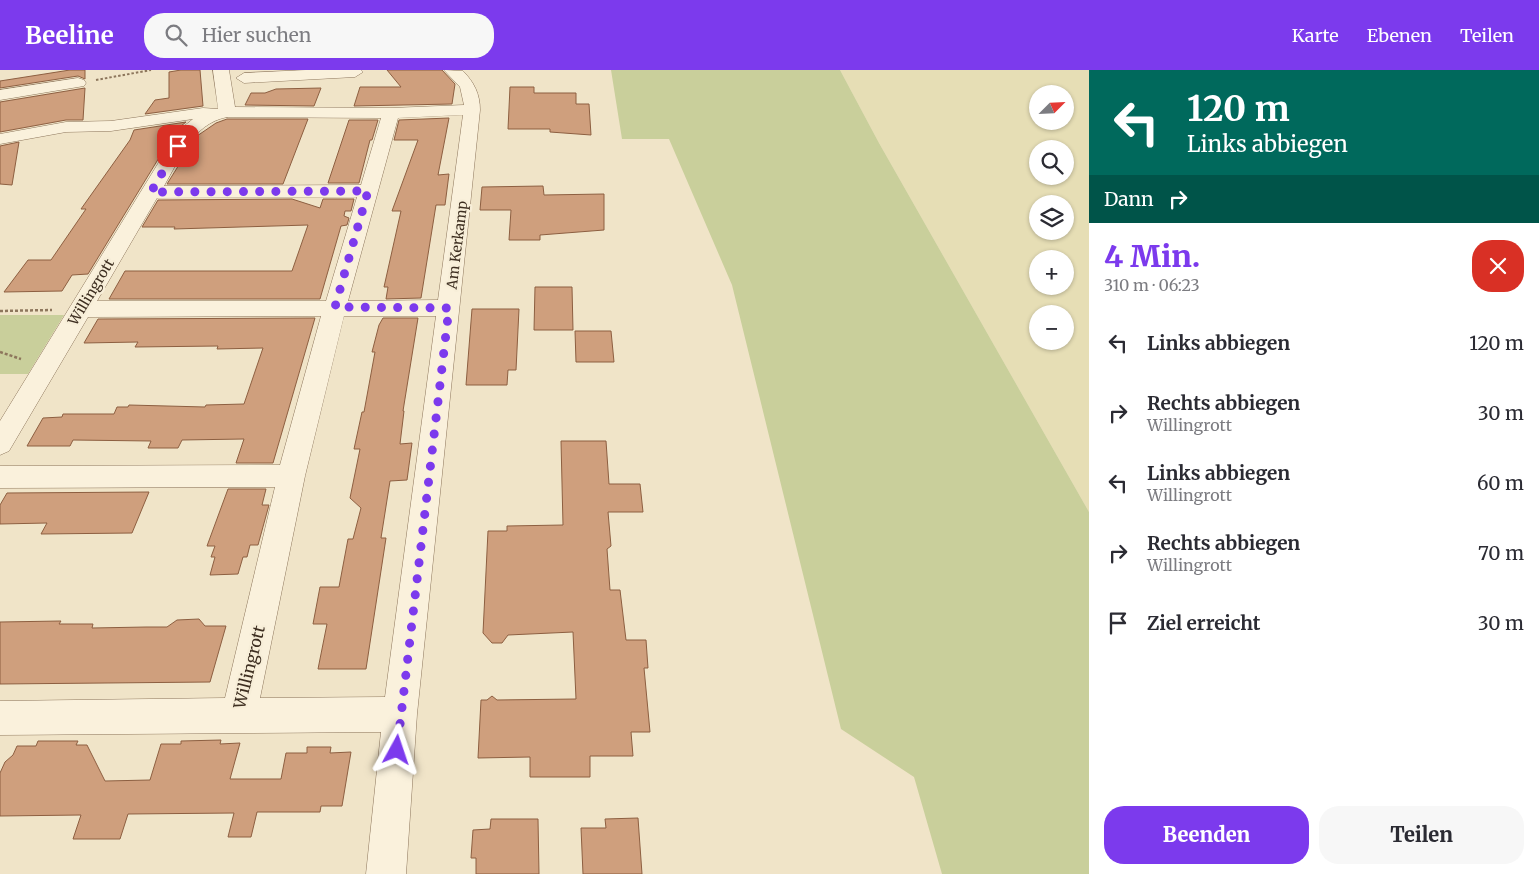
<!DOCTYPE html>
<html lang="de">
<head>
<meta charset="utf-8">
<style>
  body { margin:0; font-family:Merriweather,serif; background:#f7f7f7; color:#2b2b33; height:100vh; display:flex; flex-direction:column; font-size:19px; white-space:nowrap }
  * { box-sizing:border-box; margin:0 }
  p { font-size:16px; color:#7c7c81 }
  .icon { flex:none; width:28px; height:28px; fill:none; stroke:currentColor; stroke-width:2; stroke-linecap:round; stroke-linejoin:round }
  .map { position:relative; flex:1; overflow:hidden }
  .side { display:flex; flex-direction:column; background:#fff; width:450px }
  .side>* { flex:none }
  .banner { background:#00695c; color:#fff; overflow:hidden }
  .needle { width:32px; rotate:66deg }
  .buttons { position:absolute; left:1029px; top:15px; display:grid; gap:10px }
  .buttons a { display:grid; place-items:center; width:45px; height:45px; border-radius:50%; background:#fff; box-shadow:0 1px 4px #0004; font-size:25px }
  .pin { position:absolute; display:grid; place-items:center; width:42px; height:42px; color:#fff; margin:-21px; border-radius:10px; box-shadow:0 2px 8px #0006 }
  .me { position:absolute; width:55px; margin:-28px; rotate:5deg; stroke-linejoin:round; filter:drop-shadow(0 0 4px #0008) }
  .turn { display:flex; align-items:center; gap:18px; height:105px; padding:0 15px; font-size:22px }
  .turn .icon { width:65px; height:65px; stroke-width:2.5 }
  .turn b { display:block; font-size:35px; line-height:42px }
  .then { display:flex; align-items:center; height:48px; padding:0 15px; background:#0003; gap:10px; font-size:19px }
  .round { display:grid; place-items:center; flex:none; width:52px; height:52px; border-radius:20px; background:#f7f7f7 }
  .head { display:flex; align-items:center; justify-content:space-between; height:85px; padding:0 15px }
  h1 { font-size:30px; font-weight:800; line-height:38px; color:#7c3aed }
  .button { display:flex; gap:10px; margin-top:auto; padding:10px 15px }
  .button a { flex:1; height:58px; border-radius:20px; background:#7c3aed; color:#fff; font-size:20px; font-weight:800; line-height:58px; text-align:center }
  .button a+a { background:#f7f7f7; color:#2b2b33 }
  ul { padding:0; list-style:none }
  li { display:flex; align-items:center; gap:15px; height:70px; padding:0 15px }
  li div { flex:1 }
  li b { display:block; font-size:19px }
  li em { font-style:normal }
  header { display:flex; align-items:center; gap:30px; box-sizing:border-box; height:70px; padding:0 25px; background:#7c3aed; color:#fff }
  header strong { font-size:24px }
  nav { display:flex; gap:28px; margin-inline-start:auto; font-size:18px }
  .search { width:350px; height:45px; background:#f7f7f7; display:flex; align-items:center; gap:12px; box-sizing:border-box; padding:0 18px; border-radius:20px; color:#7c7c81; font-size:19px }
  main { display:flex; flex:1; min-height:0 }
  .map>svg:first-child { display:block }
</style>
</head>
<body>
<header>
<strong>Beeline</strong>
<div class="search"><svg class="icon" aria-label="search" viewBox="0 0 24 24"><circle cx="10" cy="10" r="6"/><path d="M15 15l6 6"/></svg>Hier suchen</div>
<nav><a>Karte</a><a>Ebenen</a><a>Teilen</a></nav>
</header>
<main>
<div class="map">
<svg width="1089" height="804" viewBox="0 0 1089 804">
  <rect width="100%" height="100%" fill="#f0e4c8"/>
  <path fill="#e6deb5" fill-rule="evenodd" d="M840 0H1089V442L879 73ZM1038 24H1065V51H1038ZM1038 79H1065V106H1038ZM1038 134H1065V161H1038ZM1038 189H1065V216H1038ZM1038 244H1065V271H1038Z"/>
  <path fill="#c9cf9b" d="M611 0H840L879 73 1089 442V804H942L914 707 841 659 732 215 669 69H622Z
    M0 245H64L28 304H0Z"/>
  <path fill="#cf9f7d" stroke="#8d5f41" d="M70 0H85V9L78 6 0 18V11Z
    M181 0H200L203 36 145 44 155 30 169 28V2Z
    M387 0H442L455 14 452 34 354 36 360 17H401Z
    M510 17H534V23H576V34H589L591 65 550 62V59H508Z
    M85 18 83 50H66L0 62V32Z
    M321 18 314 36 245 35 251 23H265L276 19Z
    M449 48 438 105 449 104 445 135H436L421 228 386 229 388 217H384L401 141H392L418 70H394L399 50Z
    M227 49H308L283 114H167L197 66 216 53Z
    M349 50H378L372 70H370L359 113H328Z
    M186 52 176 60 88 204 72 205 62 221 4 222 28 190H51L86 139H81L130 70 134 60Z
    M19 72 12 115 0 114V76Z
    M543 116 544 125 604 124V160L540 165V170H509L511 140H480L482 117Z
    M292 129 320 138 323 129H354L351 141H345L344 146 349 148 347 155 341 156 320 229H109L125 201H292L308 155 174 159 175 157H142L158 130Z
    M535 217H572L573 260H534Z
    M472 239H519L516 300H508L507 315H466Z
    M315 248 273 393H236L244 369 182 370 178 378H148L151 371 73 370 70 376H27L43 348 62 347 63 344H114L117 337H128L129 335 205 337 206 335 244 334 263 278 217 279 218 276 135 277 138 272 84 273 98 249Z
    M418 248 403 341H404L400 374 412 373 407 410 390 411 381 468H386L366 599H318L327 554H313L320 517H339L348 469H353L361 438 350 428 360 379H354L362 342H364L375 282H372L379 255 383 248Z
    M575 261H611L614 292H576Z
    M561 371H606L609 414H640L643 442H608L611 476 607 479 610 520H620L626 570H646L648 598H644L650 662H631L633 686H590V707H530V687L478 688 481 630H487L492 626 497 630 576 629 573 562 508 565 502 573H492L483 563 488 461H507V456L563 455Z
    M228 419H266L262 435H269L258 475H250L247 487H243L238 504 210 505 215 487H211L215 476H207Z
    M149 422 132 463 41 464 47 453 0 454V435L7 423Z
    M199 549 205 556H226L210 612 0 614V552L61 551 59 554H93L92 558 146 557H167L177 550Z
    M221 670 220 674 240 673 230 709H281L286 683H307V677H331L330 683 351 682 342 736H321L320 742H257L251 767H228L234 743 128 744 120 769H73L81 745 0 746V703L5 692 13 685 17 676H36L38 671H78L76 675H87L105 711 150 710 161 674H181V671Z
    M638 748 642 804H583L581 758H606L605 749Z
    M491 749H538L539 804H476V788H471L473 760 490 759Z"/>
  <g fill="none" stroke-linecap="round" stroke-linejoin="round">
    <g stroke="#8d765c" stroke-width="1">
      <path id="minor" d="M213 0H229L235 37 391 38 464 35 460 17 444 0 463 1C474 12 480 24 480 40L417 644 406 804H366L381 662 0 665V631L225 628 275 417 0 418V396L280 395 321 246 88 247 9 381 0 385V351L178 61 193 49 111 61 66 62 0 74V64L66 52 111 51 203 38 218 39ZM463 45 438 230 348 231 398 48ZM227 47 381 48 361 115 164 116C180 89 192 54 227 47ZM357 127 326 231H97L157 128ZM344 246H436L385 627 260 628 305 406Z
        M306 0H361L363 2 355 7 244 13 236 8 244 3Z
        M78 8 84 10 86 13 84 16 0 30V20Z"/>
    </g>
    <path stroke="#8d765c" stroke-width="2" stroke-dasharray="2.5 2" stroke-linecap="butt" d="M96 10 151 0"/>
    <path stroke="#8d765c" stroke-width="2.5" stroke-dasharray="3 2" stroke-linecap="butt" d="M0 241 52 240
      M0 282 21 289"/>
    <use href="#minor" fill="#faf1dc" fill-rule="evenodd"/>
  </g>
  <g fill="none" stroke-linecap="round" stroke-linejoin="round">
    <path stroke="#7c3aed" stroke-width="9" stroke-dasharray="0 16.2" d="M178 76 151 122 368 121 335 237 449 238 397 680"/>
  </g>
  <g text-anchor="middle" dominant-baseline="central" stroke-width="4.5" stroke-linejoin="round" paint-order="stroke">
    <g font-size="14" fill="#3d2e20" stroke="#f7eed8">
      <text transform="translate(457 175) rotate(-83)">Am Kerkamp</text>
      <text transform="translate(91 222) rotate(-59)">Willingrott</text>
    </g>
    <g font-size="16" fill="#3d2e20" stroke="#f7eed8">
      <text transform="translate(249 597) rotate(-76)">Willingrott</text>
    </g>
  </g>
</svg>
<div class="buttons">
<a><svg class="needle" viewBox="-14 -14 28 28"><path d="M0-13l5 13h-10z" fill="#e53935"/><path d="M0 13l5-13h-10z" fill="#7c7c81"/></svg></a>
<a><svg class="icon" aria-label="search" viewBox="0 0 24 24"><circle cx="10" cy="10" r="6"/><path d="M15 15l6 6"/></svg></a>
<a><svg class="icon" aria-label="layers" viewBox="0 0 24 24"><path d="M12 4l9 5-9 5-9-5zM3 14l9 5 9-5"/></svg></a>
<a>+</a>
<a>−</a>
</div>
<div class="pin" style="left:178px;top:76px;background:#d93025"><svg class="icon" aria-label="arrive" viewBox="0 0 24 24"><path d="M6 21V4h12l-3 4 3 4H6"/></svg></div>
<svg class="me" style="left:397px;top:680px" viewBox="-20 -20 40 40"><path d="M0-17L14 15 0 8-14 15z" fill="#7c3aed" stroke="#fff" stroke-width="4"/></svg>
</div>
<section class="side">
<div class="banner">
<div class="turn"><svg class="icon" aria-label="left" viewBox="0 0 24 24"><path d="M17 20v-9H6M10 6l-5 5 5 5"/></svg><div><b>120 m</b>Links abbiegen</div></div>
<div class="then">Dann<svg class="icon" aria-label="right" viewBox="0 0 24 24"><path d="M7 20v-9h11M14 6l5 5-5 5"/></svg></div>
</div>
<div class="head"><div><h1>4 Min.</h1><p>310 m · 06:23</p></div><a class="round" style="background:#d93025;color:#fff"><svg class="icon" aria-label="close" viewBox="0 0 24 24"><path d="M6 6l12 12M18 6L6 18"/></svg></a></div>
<ul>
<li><svg class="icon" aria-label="left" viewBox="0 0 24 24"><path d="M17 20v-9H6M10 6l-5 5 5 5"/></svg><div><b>Links abbiegen</b></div><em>120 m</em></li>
<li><svg class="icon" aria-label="right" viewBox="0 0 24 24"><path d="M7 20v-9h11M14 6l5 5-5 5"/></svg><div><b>Rechts abbiegen</b><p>Willingrott</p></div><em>30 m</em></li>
<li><svg class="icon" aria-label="left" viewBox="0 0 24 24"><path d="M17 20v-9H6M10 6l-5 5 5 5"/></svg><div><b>Links abbiegen</b><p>Willingrott</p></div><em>60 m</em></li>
<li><svg class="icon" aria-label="right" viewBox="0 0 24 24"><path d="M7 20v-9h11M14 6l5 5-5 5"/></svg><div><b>Rechts abbiegen</b><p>Willingrott</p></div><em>70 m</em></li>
<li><svg class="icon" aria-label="arrive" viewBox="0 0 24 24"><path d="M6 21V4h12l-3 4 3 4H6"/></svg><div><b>Ziel erreicht</b></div><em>30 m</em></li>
</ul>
<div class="button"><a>Beenden</a><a>Teilen</a></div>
</section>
</main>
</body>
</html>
